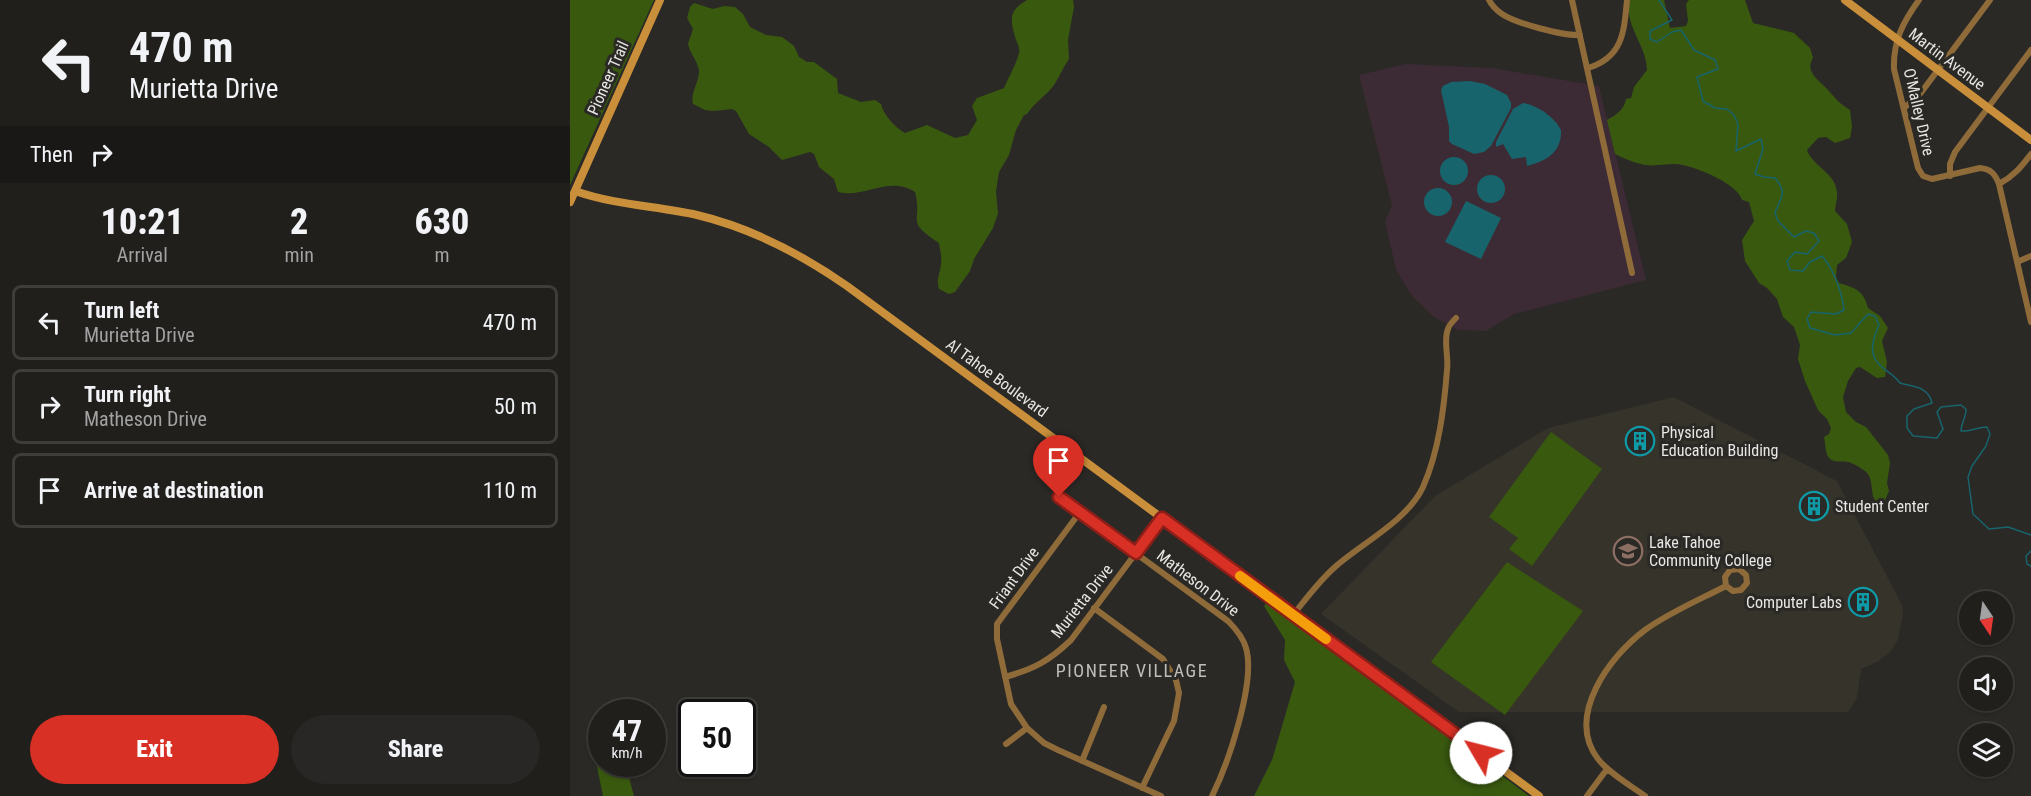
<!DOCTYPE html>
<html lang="en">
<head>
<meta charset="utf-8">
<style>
  body { margin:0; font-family:"Roboto Condensed",sans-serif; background:#282725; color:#f1f3f6; height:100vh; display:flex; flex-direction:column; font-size:22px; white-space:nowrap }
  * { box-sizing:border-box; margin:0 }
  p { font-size:20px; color:#a2a2a3 }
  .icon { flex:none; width:33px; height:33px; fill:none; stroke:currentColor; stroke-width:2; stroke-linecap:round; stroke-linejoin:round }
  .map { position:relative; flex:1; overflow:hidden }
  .details { display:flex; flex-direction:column; background:#201f1c; width:570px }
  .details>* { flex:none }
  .banner { background:#201f1c; color:#f1f3f6; overflow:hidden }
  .needle { width:39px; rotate:167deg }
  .fabs { position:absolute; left:1389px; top:591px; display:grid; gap:12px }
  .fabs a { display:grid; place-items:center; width:54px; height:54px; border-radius:50%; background:#201f1c; box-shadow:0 2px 4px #0004,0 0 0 2px #3d3d3b; font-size:30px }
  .speed { position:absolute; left:18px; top:699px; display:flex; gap:12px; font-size:30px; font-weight:700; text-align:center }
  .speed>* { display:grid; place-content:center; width:78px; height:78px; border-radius:50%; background:#201f1c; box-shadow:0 2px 4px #0004,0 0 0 2px #3d3d3b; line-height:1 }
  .speed small { font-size:15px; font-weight:400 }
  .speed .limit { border:3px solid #111; border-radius:9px; background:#fff; color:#111 }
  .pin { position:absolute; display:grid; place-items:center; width:51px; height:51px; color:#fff; margin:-62px -26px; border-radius:50% 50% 50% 0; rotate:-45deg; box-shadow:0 0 6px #0007 }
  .pin .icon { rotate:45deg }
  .me { position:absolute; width:66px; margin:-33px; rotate:307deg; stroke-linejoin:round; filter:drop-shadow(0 0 4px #0008) }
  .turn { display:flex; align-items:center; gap:21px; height:126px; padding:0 30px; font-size:27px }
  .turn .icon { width:78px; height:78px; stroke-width:2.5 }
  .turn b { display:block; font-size:42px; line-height:51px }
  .then { display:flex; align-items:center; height:57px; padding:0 30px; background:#0003; gap:12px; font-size:22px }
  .eta { display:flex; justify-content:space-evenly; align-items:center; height:102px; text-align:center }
  .eta b { font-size:36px; font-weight:800; line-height:42px }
  .primary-button { display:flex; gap:12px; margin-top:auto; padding:12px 30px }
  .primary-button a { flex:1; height:69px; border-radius:36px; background:#d93025; color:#fff; font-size:24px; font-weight:800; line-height:69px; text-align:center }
  .primary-button a+a { background:#282725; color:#f1f3f6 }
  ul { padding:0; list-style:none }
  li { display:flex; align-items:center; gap:18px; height:75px; margin:0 12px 9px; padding:0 18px; border:3px solid #3d3d3b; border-radius:9px }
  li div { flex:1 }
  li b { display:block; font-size:22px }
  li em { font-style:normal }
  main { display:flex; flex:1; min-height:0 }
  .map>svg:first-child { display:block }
</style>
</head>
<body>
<main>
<section class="details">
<div class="banner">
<div class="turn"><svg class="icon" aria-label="left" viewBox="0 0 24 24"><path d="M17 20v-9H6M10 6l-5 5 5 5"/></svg><div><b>470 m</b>Murietta Drive</div></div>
<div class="then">Then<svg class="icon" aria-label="right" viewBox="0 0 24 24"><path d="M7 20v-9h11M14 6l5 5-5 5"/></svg></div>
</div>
<div class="eta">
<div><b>10:21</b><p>Arrival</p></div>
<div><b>2</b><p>min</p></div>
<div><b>630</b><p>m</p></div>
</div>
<ul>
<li><svg class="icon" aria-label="left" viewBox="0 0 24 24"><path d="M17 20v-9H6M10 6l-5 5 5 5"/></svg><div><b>Turn left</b><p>Murietta Drive</p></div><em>470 m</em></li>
<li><svg class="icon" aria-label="right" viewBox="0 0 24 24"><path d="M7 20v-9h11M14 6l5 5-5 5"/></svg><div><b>Turn right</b><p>Matheson Drive</p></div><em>50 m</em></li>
<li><svg class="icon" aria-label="arrive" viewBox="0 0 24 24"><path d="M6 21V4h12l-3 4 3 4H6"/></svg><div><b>Arrive at destination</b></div><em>110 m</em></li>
</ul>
<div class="primary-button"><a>Exit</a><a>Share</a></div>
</section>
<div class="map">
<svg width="1461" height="796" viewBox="0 0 1461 796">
  <rect width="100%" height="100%" fill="#2a2926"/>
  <path fill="#3c2b34" d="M836 64 922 68 1029 86 1076 280 944 314 916 331 888 330 864 317 842 296 826 270 815 221 822 206 789 75Z"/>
  <path fill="#35332a" d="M1104 397 1267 481 1332 605 1333 614 1328 640 1320 652 1309 661 1291 669 1287 698 1278 712H889L751 614 865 496 978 428Z"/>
  <path fill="#39590f" d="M0 0H84L0 185Z
    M457 0H503L504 7 498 40 499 59C493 67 490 76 484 85 476 96 465 102 457 114L454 115 446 130 439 155 429 172 426 191 428 213 423 228 404 259 400 271 385 292 379 294 369 289C366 277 370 275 371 264 372 256 370 250 369 243 334 220 353 223 345 192 318 175 294 199 268 192L264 179 249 167 244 154 240 152 212 160 199 147 179 134 166 111 162 109 144 111 135 110 123 104C120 93 129 83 129 71 128 61 120 54 118 44L123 29 117 18 120 7 124 3 143 9 154 6 165 7 173 14 180 27 196 35 212 37 224 46 229 57 237 62H244L267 79 268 93 291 102 305 100 311 104C314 116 325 127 335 133L357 125 385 138 398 135 407 120 402 106 407 98 434 88C439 76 446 65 449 53 450 49 448 44 446 40 440 20 438 11 457 0Z
    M1060 0H1094L1100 28 1116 26 1118 21 1116 4 1119 0H1175L1183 23 1224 33 1240 48 1243 58C1234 73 1250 80 1258 90 1266 99 1270 104 1280 110L1282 127 1280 138 1265 143 1256 137 1248 138 1237 150C1244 168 1265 172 1267 192 1268 199 1265 205 1265 211L1277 224 1282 242 1276 258 1267 265 1266 277 1269 283C1286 288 1294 291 1298 308L1310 316 1318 328 1312 341 1317 362 1315 377 1307 378 1290 367 1286 368 1278 381 1273 397 1276 412 1286 422 1296 427 1318 455 1320 463 1317 483 1319 491 1313 505C1296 502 1307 480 1295 471 1291 468 1283 463 1278 462 1268 461 1259 464 1256 451 1255 446 1255 441 1254 437L1259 434 1261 428 1257 419 1248 410 1235 381 1228 359 1230 345 1224 327 1213 317 1207 299 1197 288 1189 283 1175 261 1172 240 1184 221 1179 202 1172 200C1168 184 1128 168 1113 165 1099 162 1084 168 1071 164 1062 162 1053 158 1045 154L1037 120C1046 115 1054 110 1056 99L1061 98 1064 87 1077 70C1077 45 1053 25 1060 0Z
    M981 432 1032 469 962 566 939 549 948 538 919 517Z
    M937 562 1013 611 935 715 861 662Z
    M697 602 826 695 959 796H684L702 760 725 682 714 660 715 640 694 606Z
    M25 720 31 725 32 764H62L63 767 58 774 64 796H33L19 727 21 721Z"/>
  <path fill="#18646c" d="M881 82 900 81 915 84 937 95 941 103V108L921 146 914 152 904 154 882 144 879 141V127L871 90 873 86Z
    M953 103C967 105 985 117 991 130 992 152 977 161 957 166L956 157 942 159 933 144 926 147V142L943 109Z
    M870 171a14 14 0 1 1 28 0a14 14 0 1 1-28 0Z
    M907 189a14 14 0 1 1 28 0a14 14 0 1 1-28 0Z
    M854 202a14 14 0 1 1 28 0a14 14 0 1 1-28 0Z
    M896 201 931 218 911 259 875 242Z"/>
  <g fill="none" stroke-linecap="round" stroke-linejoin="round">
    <path stroke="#18646c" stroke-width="1.5" d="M1089 0 1102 20 1080 31V39L1087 42 1102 32 1111 30 1124 50 1145 60 1148 69 1127 77 1133 101 1145 108 1157 109 1164 115 1168 124 1166 151 1191 139 1193 149 1185 174 1194 177 1205 178C1218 194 1211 196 1205 213L1208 221 1224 237 1236 231 1244 233 1249 241 1237 254 1225 252 1217 261 1220 270 1233 271 1240 262 1252 256C1264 270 1272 292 1274 310L1266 314 1241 312 1237 319 1240 328 1265 335 1281 333 1298 314 1305 316 1309 325C1303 339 1297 354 1311 366 1317 372 1324 375 1330 383 1343 387 1358 386 1362 403L1344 409 1337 416V428L1343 436 1367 438 1373 429 1367 412 1371 407 1391 405 1396 409C1396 418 1391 423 1391 431 1400 432 1407 427 1417 427L1420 434 1416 446 1402 466 1398 477 1403 514 1419 529 1438 527 1461 535
      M1461 551 1456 556 1457 564 1461 566"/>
    <path stroke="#8f6b3a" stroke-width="6" d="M919 0C922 6 926 10 932 14 945 23 993 36 1010 35
      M1002 0 1062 273
      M1349 0C1333 22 1323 41 1324 69L1348 168 1353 176 1362 179 1410 168C1421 169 1425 174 1429 184L1461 322
      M1018 68C1053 57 1054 32 1057 0
      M1334 108 1350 94 1420 0
      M1380 176V164L1385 152 1461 50
      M1429 184C1444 176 1451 167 1461 154
      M1447 262 1461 256
      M489 497 658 621C666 629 673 637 676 648 686 682 658 764 642 796
      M510 512 427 624V639L441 704 457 728 474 743 488 750 591 796
      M524 608 593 659 606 680 609 693 604 721 572 788
      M723 615C736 599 749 581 765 567 792 543 837 521 853 487 869 451 874 408 877 370 879 357 873 341 878 329 879 325 883 321 886 318
      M435 677C464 669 479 661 501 640L592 518
      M436 744 457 728
      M512 761 534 707
      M1017 796 1037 769
      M1075 796C1060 785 1040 774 1028 759 995 716 1040 656 1075 630 1100 612 1129 600 1156 586L1163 591 1171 590 1177 583 1176 575 1169 569 1160 570 1155 577 1156 586"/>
    <path stroke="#c98f3a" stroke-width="8" d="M1275 0 1461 140
      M5 191C45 205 86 206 127 215 182 228 231 254 277 286L969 796
      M0 202 90 0"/>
  </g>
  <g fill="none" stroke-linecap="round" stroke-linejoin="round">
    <g stroke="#8d1f18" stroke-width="15">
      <path id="route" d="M489 497 566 553 592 518 911 753"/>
    </g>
    <use href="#route" stroke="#d93025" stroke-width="10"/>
    <path stroke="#f59e0b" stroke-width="10" d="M670 576 756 639"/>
  </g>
  <defs>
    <g id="building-ring" transform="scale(1.5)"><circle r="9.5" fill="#2a2926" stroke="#0f9aa8" stroke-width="1.5"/><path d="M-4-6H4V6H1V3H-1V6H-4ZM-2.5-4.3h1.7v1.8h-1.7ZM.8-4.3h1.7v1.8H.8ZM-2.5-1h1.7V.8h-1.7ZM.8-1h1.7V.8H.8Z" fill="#0f9aa8"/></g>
    <g id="university-ring" transform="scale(1.5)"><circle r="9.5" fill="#2a2926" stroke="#8d6e63" stroke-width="1.5"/><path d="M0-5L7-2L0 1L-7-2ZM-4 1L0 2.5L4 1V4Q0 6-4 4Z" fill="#8d6e63"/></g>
  </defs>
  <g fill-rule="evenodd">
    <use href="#building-ring" x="1070" y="441"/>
    <use href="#building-ring" x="1244" y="506"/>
    <use href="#university-ring" x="1058" y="551"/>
    <use href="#building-ring" x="1293" y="602"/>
  </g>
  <g text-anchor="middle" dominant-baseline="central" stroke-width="6" stroke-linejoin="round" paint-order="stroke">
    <g font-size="16" fill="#e8e7e5" stroke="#2a2926">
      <text transform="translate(1377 59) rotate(37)">Martin Avenue</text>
      <text transform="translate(38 78) rotate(-66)">Pioneer Trail</text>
      <text transform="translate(1349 112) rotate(77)">O'Malley Drive</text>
      <text transform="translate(427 378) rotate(36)">Al Tahoe Boulevard</text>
      <text transform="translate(444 578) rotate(-54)">Friant Drive</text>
      <text transform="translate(628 583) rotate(37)">Matheson Drive</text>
      <text transform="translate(512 601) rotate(-52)">Murietta Drive</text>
    </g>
    <g font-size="16" fill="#e8e7e5" stroke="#2a2926" text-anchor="start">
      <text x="1091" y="432">Physical<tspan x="1091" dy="18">Education Building</tspan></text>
      <text x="1265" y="506">Student Center</text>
      <text x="1079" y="542">Lake Tahoe<tspan x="1079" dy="18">Community College</tspan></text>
      <text x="1272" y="602" text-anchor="end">Computer Labs</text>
    </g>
    <g font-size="18" letter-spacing="1.5" fill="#bfbeba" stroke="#2a2926">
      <text x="562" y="670">PIONEER VILLAGE</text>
    </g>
  </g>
</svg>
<div class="fabs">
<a><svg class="needle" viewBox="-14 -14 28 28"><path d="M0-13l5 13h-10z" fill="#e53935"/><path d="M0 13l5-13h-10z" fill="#a2a2a3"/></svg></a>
<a><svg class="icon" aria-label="sound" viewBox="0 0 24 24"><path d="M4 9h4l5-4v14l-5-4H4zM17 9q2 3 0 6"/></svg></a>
<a><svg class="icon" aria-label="layers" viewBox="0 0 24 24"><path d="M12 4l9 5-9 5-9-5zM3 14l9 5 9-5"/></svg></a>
</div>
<div class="speed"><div>47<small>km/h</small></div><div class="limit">50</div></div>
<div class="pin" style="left:489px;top:497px;background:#d93025"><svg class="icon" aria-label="arrive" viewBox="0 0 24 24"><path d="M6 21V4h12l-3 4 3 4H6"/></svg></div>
<svg class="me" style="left:911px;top:753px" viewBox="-20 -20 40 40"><circle r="19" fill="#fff"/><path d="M0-13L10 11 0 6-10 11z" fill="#d93025"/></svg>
</div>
</main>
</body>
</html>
